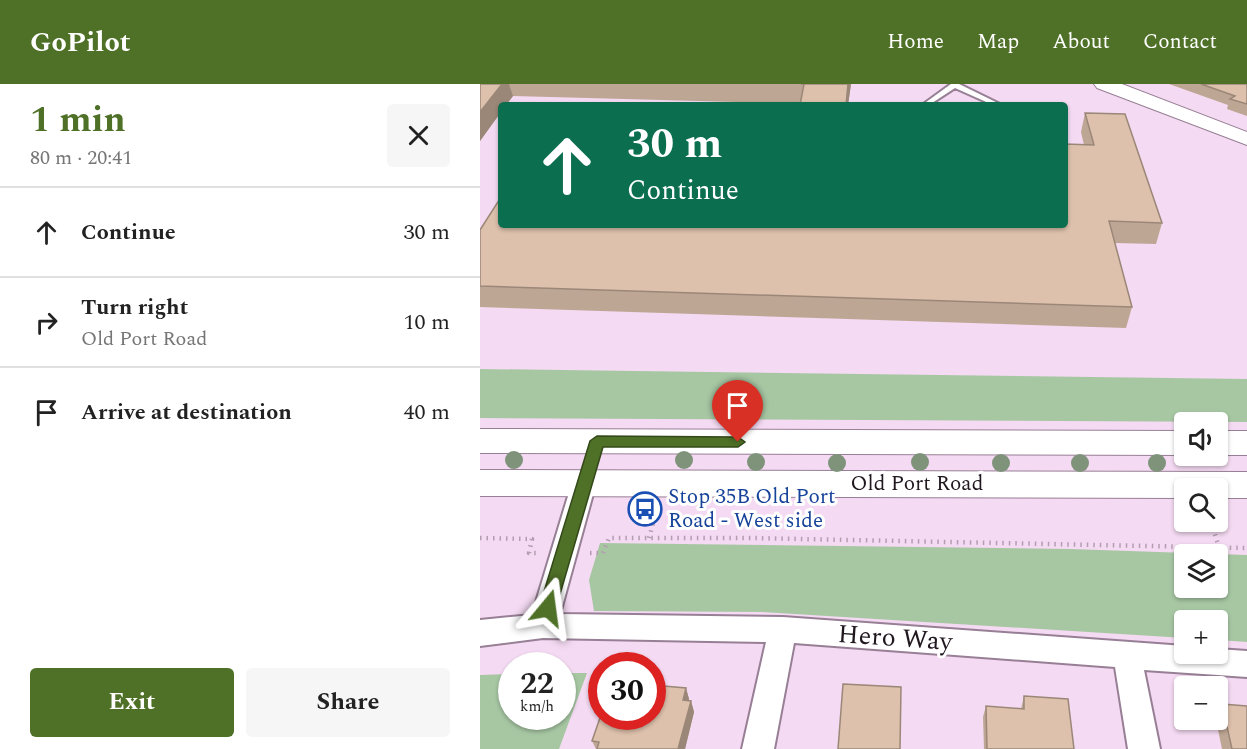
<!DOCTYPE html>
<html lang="en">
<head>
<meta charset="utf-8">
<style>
  body { margin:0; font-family:Spectral,serif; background:#f6f6f6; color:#222; height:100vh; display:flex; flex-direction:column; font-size:22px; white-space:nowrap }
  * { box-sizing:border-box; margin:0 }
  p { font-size:20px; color:#767676 }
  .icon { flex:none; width:33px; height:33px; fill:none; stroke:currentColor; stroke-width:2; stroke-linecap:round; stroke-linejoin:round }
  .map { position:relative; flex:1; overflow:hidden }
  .drawer { display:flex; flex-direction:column; background:#fff; width:480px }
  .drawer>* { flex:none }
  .guide { position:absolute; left:18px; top:18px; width:570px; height:126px; border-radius:6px; box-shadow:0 2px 4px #0004; background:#0b6e4f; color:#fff; overflow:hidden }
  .fabs { position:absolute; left:694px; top:328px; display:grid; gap:12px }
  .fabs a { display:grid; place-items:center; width:54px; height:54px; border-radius:6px; background:#fff; box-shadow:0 2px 4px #0004; font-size:30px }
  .speed { position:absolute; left:18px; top:568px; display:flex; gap:12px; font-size:30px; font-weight:700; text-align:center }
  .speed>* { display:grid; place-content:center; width:78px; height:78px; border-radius:50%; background:#fff; box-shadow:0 2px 4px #0004; line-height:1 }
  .speed small { font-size:15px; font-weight:400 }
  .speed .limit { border:9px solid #d22; background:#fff; color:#111 }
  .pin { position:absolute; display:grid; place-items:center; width:51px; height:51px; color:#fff; margin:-62px -26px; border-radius:50% 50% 50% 0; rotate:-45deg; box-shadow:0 0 6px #0007 }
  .pin .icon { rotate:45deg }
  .me { position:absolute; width:66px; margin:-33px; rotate:16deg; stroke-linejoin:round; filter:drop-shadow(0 0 4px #0008) }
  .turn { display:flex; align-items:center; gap:21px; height:126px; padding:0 30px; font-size:27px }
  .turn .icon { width:78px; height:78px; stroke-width:2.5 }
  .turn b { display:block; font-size:42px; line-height:51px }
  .round { display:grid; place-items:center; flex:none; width:63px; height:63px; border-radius:6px; background:#f6f6f6 }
  .head { display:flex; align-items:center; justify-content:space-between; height:102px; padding:0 30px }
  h1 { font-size:36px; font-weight:700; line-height:45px; color:#4f7027 }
  .action { display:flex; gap:12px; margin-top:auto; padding:12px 30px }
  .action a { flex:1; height:69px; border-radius:6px; background:#4f7027; color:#fff; font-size:24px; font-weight:700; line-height:69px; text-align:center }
  .action a+a { background:#f6f6f6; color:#222 }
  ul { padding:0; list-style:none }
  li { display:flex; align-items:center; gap:18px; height:90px; padding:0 30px; border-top:2px solid #e0e0e0 }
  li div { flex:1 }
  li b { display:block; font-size:22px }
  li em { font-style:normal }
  header { display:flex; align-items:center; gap:36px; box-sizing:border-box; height:84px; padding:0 30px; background:#4f7027; color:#fff }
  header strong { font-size:28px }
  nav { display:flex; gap:33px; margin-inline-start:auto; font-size:21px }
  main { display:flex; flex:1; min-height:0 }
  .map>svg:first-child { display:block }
</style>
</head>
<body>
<header>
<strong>GoPilot</strong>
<nav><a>Home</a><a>Map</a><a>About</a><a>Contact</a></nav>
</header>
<main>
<section class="drawer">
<div class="head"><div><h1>1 min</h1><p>80 m · 20:41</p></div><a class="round"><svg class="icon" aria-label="close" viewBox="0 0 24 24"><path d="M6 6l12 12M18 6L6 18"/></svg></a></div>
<ul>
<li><svg class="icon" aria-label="ahead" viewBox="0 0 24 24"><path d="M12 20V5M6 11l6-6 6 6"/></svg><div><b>Continue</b></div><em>30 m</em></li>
<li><svg class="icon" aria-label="right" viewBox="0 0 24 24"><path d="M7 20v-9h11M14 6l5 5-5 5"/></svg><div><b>Turn right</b><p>Old Port Road</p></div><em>10 m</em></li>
<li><svg class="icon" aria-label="arrive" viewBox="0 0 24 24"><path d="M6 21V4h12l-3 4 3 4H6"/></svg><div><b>Arrive at destination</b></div><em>40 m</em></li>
</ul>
<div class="action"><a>Exit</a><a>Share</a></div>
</section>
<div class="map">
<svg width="767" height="665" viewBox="0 0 767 665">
  <rect width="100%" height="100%" fill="#f4daf2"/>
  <path fill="#a7c7a3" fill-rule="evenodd" d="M0 285 767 295V338L0 334Z
    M120 459 590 465 767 471V558L738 556V537H705V554L282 528 114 527 109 496ZM705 471H738V504H705Z
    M83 589H107L79 665H0V591L31 590 32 633H82Z"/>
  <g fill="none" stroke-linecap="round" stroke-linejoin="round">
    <g stroke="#977f95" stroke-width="4">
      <path id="lane" d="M471 0H479L522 21H513L475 4 449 21H442Z"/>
    </g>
    <g stroke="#977f95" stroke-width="4">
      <path id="street" d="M104 390 113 392 116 399 80 530 303 533 705 562V570H738V565L767 567V593L664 586 680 665H648L635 583 314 559 294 665H262L286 558 63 554 0 562V536L52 531 92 399 95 392Z"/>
    </g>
    <g stroke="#977f95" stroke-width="2">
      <path id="secondary" d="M614 0H642L767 48V61L617 4Z
        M0 345 705 347V371L0 369Z
        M738 347H767V371H738Z
        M0 386 767 388V414H738V405H705V414L0 412Z"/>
    </g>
    <path stroke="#b39eb1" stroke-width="4.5" stroke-dasharray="1.5 5" stroke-linecap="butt" d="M731 438 739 463
      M0 454 52 455 49 469H57
      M169 454 177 425
      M110 469H123L129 454H271L767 464"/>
    <use href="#lane" fill="#fff" fill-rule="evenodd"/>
    <use href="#street" fill="#fff" fill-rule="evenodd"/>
    <use href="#secondary" fill="#fff" fill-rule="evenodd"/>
  </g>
  <g fill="#7f937b">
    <circle cx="34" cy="376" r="9"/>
    <circle cx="204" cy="376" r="9"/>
    <circle cx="276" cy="378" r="9"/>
    <circle cx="440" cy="378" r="9"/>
    <circle cx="357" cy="379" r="9"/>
    <circle cx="521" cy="379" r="9"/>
    <circle cx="600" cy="379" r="9"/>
    <circle cx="677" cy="379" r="9"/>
  </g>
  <path fill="#bea694" d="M0 0H371L368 21 33 12 26 21H21V28L0 57Z
    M689 0H767V32L747 25 748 21Z
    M605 29 682 139 676 160 635 159 652 223 646 244 0 223V146L604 61 601 48Z
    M206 604 209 615V617H211L214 628 205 665H116L112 657Z
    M544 612 594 665H504L503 633 506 622 541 625Z
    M742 620 767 665H742L736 636H738V626Z"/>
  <path fill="#9b8778" d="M22 0H29L33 12 26 21H21V28L0 57V28Z
    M368 0H371L368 21H366Z
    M206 604 209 615 206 627 203 616Z
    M211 617 214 628 205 665H198Z"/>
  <path fill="#ddc1ac" stroke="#9b8778" stroke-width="1.5" d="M0 0H22L0 28Z
    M321 0H368L366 21H320L324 0Z
    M721 0H767V20L750 15 755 12Z
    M605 29 645 30 682 139 629 137 652 223 0 202V146L21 113V141H585V60L614 61Z
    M363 600 421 603 420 665H358Z
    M172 601 206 604 203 616 211 617 198 665H117L119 658 112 657 122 628V633H172Z
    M544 612 588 615 594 665H507L506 622 544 625Z
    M742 620 767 622V665H752Z"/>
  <path fill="#4f7027" stroke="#334919" stroke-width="1.5" d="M117 352 258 353 265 358 258 363H123L76 524 74 529 68 531 62 529 59 524 110 357Z"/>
  <defs>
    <g id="bus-ring" transform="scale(1.725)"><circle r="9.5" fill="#fff" stroke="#1a4fb4" stroke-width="1.5"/><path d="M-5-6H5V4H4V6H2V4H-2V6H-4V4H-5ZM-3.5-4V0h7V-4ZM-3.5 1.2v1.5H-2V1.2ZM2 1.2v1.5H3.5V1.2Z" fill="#1a4fb4"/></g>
  </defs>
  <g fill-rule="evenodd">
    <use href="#bus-ring" x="165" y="425"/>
  </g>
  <g text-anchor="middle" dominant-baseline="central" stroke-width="6" stroke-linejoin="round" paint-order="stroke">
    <g font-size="21" fill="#20171f" stroke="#fff">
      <text x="437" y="400">Old Port Road</text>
    </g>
    <g font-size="21" fill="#164399" stroke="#fff" text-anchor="start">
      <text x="188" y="413">Stop 35B Old Port<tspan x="188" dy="24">Road - West side</tspan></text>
    </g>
    <g font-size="26" fill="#20171f" stroke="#fff">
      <text transform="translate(415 554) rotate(4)">Hero Way</text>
    </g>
  </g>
</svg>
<div class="fabs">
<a><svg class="icon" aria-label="sound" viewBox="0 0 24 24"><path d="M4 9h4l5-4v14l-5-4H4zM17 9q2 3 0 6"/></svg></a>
<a><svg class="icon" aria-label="search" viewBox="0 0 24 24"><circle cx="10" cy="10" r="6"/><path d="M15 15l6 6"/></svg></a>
<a><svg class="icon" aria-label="layers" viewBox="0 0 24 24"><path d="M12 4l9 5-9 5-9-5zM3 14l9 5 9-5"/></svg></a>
<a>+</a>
<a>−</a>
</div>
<div class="speed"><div>22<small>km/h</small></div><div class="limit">30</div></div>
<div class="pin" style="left:258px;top:358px;background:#d93025"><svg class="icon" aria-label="arrive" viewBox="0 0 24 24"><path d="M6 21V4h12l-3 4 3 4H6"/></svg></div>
<svg class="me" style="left:68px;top:524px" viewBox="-20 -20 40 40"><path d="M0-17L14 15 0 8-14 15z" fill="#4f7027" stroke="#fff" stroke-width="4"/></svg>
<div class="guide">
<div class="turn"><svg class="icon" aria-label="ahead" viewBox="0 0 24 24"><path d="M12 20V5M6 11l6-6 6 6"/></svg><div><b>30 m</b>Continue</div></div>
</div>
</div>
</main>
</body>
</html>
